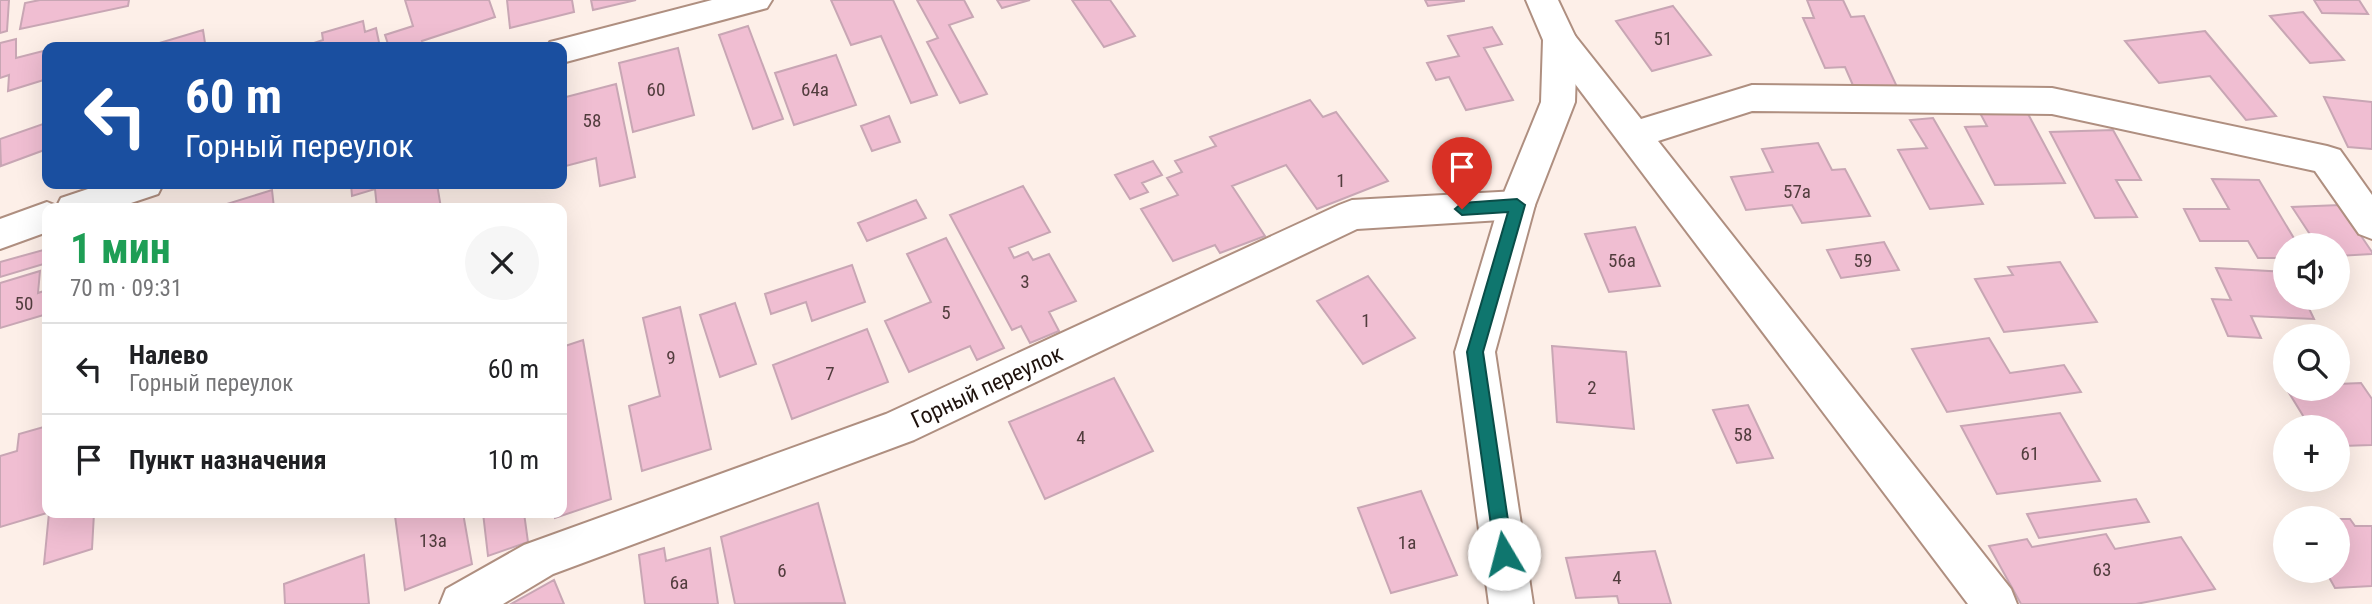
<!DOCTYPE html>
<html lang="ru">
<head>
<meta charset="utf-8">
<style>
  body { margin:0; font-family:"Roboto Condensed",sans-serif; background:#f6f6f6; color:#202124; height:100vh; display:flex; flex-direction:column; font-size:26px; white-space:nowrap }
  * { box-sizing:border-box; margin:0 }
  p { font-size:23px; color:#757577 }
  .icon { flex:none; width:38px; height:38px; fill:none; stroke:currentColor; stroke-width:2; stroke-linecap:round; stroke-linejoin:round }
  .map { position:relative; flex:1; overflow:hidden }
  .details { position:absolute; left:42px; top:203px; width:525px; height:315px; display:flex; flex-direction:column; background:#fff; border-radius:14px; box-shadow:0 7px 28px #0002 }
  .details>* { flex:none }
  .banner { position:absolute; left:42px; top:42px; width:525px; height:147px; border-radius:14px; box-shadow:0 7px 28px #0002; background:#1a4fa0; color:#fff; overflow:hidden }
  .fabs { position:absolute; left:2273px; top:233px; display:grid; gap:14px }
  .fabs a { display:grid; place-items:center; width:77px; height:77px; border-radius:50%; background:#fff; box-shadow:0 7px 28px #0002; font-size:35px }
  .pin { position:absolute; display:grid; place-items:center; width:60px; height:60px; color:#fff; margin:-72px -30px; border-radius:50% 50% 50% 0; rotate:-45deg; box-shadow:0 0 7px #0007 }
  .pin .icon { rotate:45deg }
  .me { position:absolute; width:77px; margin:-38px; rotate:352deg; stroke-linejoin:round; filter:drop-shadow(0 0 5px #0008) }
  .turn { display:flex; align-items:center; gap:24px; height:147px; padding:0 28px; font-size:32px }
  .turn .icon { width:91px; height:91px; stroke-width:2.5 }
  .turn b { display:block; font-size:49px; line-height:60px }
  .round { display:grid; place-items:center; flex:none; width:74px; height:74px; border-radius:37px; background:#f6f6f6 }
  .summary { display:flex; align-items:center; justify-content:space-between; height:119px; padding:0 28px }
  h1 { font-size:42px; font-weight:700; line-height:52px; color:#1e9e55 }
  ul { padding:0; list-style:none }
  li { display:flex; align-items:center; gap:21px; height:91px; padding:0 28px; border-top:2px solid #e0e0e0 }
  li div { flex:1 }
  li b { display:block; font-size:26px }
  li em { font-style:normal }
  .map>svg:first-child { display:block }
</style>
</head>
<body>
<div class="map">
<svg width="2372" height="604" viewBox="0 0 2372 604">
  <rect width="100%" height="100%" fill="#fdefe8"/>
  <path fill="#f0bed2" stroke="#c8a6b4" stroke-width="2" d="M0 0H9L7 31 0 33Z
    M40 0H129L128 6 20 29 25 3Z
    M405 0H489L495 17 422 41 424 47H389L385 35 413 26Z
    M507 0H572L574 12 510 28Z
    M591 0H636L593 10Z
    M831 0H893L937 95 911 103 881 36 851 45Z
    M917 0H964L973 17 949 25 987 94 960 103 927 42 938 38Z
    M997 0H1030L1002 8Z
    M1072 0H1110L1135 36 1104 47Z
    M1425 0H1464V1L1428 6Z
    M1807 0H1843L1851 17 1864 16 1898 89 1855 90 1845 67 1825 68 1803 18H1814Z
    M2314 0H2359L2368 14 2322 13Z
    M1673 6 1711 55 1652 71 1616 21Z
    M2303 12 2344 60 2310 63 2270 16Z
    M363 21 365 32 376 28 380 47H302L323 40 322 33Z
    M748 26 783 119 753 129 719 35Z
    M1492 27 1502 44 1484 48 1513 100 1466 110 1449 77 1436 80 1427 63 1459 56 1448 36Z
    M203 30 205 43 190 47H146Z
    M2205 31 2276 116 2246 120 2210 76 2159 83 2125 41Z
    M16 39V58L47 50V79L8 91 9 75 0 78V43Z
    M678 48 694 115 633 132 619 63Z
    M836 55 856 105 794 125 775 73Z
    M616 84 635 177 600 186 596 158 562 167V98Z
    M2324 97 2372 102V149L2348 147Z
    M1310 100 1323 117 1336 112 1388 181 1317 209 1286 165 1232 186 1265 236 1220 253 1215 245 1173 261 1141 209 1178 195 1167 178 1182 172 1175 161 1216 146 1210 137Z
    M2027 112 2065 183 1995 185 1965 127 1987 126 1980 113Z
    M889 116 900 142 872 151 861 126Z
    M1933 118 1983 204 1930 209 1898 150 1927 148 1910 120Z
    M43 124 47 149 1 166 0 139Z
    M2113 130 2141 180H2116L2137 217 2095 218 2050 132Z
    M1818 143 1832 170 1845 169 1870 216 1802 223 1792 205 1746 210 1731 177 1773 172 1762 149Z
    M1153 161 1162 175 1142 183 1148 192 1130 199 1115 175Z
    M2212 179 2259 180 2298 245H2286V258H2258L2248 241H2200L2184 209H2229Z
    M351 184H437L441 208H377L375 189 352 196Z
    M1023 186 1050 232 1009 248 1014 258 1028 252 1033 260 1049 254 1076 301 1049 312 1059 331 1030 343 1021 326 1012 330 950 215Z
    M272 190 274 208H214Z
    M916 200 926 218 867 241 858 223Z
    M2340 205 2372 252V254L2338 256V245H2317L2292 207Z
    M1635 227 1660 286 1609 292 1585 234Z
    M946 238 1004 348 977 360 970 346 909 372 885 321 931 302 907 254Z
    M1884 242 1899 270 1841 278 1827 250Z
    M47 249V263L0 277V262Z
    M2060 262 2097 322 2004 332 1975 279 2013 275 2008 267Z
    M852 265 865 302 812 321 806 302 771 314 765 294Z
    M2216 268 2286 272V298H2304L2314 319 2251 316 2261 338 2228 336 2212 299 2231 300Z
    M40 271 38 293 47 290V314L0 328V283Z
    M1368 276 1415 338 1363 364 1317 301Z
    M735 303 756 364 720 377 700 315Z
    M680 307 711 449 642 471 629 406 660 396 643 318Z
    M867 329 888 382 792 419 773 365Z
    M1989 338 2010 373 2064 365 2081 392 1947 412 1912 349Z
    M583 340 611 499 555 518 554 513H562V347Z
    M1552 346 1626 352 1634 429 1557 422Z
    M1114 378 1153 451 1045 499 1009 422Z
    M2361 383 2372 399V445L2342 446 2338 440V427H2310L2286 388H2338V384Z
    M1748 405 1773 458 1737 463 1713 410Z
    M2060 413 2100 481 1997 494 1961 426Z
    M47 426V513L0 527V456L17 451 19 434Z
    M1421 491 1457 575 1391 593 1358 508Z
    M2136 499 2149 522 2039 538 2027 514Z
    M818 503 845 603 735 604 721 537Z
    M49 513H94L92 549 44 564Z
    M404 513H463L472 564 405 590 395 516Z
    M483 513H524L528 542 488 556Z
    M2338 519H2350L2355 526H2372V586L2335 588 2325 570H2338Z
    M2106 534 2115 549 2181 537 2215 589 2136 604H2021L1989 546 2027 539 2032 547Z
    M664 548 666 561 710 548 718 604H645L639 555Z
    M1655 551 1671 604H1619L1617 596 1576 598 1566 558Z
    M364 555 369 604H285L284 584Z
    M554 580 564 604H511Z"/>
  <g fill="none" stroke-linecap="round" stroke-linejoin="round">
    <g stroke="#af8f80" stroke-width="4">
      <path id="minor" d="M712 0H772L767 8 562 63V47H547L550 42 562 39Z
        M1560 28 1572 32 1641 119 1752 85 2052 88 2327 146 2340 150 2372 195V239L2359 234 2315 171 2052 114 1752 111 1658 141 2011 589 2017 604H1968L1548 48 1543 40 1548 32Z
        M103 184H163L158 194 116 208H47V232L0 249V219L47 202 57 206 61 198Z
        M1517 191 1530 195 1535 205 1530 215 1517 219 1357 229 914 440 553 574 503 604H440L446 589 524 545 886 414 1339 205 1352 200Z"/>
    </g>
    <g stroke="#af8f80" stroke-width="4">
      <path id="primary" d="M1526 0H1558L1577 40 1575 102 1535 205 1495 352 1533 604H1489L1455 352 1499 205 1541 102 1543 40Z"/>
    </g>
    <use href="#minor" fill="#fff" fill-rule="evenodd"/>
    <use href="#primary" fill="#fff" fill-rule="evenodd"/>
  </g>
  <path fill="#0f766e" stroke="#0a4d48" stroke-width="2" d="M1517 199 1525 205 1483 352 1513 554 1510 560 1504 562 1498 560 1495 554 1467 352 1508 212 1462 215 1455 209 1462 203Z"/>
  <g text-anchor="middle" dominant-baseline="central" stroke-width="5" stroke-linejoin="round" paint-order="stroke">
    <g font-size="19" fill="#523d3e">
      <text x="1663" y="38">51</text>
      <text x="656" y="89">60</text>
      <text x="815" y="89">64а</text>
      <text x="592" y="120">58</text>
      <text x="1341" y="180">1</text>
      <text x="1797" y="191">57а</text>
      <text x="1622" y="260">56а</text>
      <text x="1863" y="260">59</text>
      <text x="1025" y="281">3</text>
      <text x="24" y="303">50</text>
      <text x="946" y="312">5</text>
      <text x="1366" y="320">1</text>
      <text x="671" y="357">9</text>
      <text x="830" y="373">7</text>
      <text x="1592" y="387">2</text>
      <text x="1743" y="434">58</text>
      <text x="1081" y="437">4</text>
      <text x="2030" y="453">61</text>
      <text x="433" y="540">13а</text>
      <text x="1407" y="542">1а</text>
      <text x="2102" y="569">63</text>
      <text x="782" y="570">6</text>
      <text x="1617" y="577">4</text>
      <text x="679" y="582">6а</text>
    </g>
    <g font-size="23" fill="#1e120d" stroke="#fff">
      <text transform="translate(987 387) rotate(-25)">Горный переулок</text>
    </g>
  </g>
</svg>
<div class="fabs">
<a><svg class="icon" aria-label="sound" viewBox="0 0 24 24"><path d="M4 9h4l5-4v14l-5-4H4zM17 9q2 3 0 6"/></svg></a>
<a><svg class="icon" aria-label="search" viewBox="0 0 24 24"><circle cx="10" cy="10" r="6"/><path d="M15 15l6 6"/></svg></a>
<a>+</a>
<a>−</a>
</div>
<div class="pin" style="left:1462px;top:209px;background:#d93025"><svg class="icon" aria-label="arrive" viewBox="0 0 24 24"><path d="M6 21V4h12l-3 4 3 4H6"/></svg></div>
<svg class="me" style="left:1504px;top:554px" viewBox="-20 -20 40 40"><circle r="19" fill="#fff"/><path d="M0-13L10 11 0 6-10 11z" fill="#0f766e"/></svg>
<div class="banner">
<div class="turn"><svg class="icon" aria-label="left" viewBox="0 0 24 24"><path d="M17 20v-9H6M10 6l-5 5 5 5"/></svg><div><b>60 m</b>Горный переулок</div></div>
</div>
<section class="details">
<div class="summary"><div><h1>1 мин</h1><p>70 m · 09:31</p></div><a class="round"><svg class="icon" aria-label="close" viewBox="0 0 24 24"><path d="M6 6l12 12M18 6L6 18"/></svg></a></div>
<ul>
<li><svg class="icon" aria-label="left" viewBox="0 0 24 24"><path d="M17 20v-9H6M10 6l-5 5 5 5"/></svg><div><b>Налево</b><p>Горный переулок</p></div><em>60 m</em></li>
<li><svg class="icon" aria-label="arrive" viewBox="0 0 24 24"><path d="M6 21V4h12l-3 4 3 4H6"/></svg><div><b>Пункт назначения</b></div><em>10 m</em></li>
</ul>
</section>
</div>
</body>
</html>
